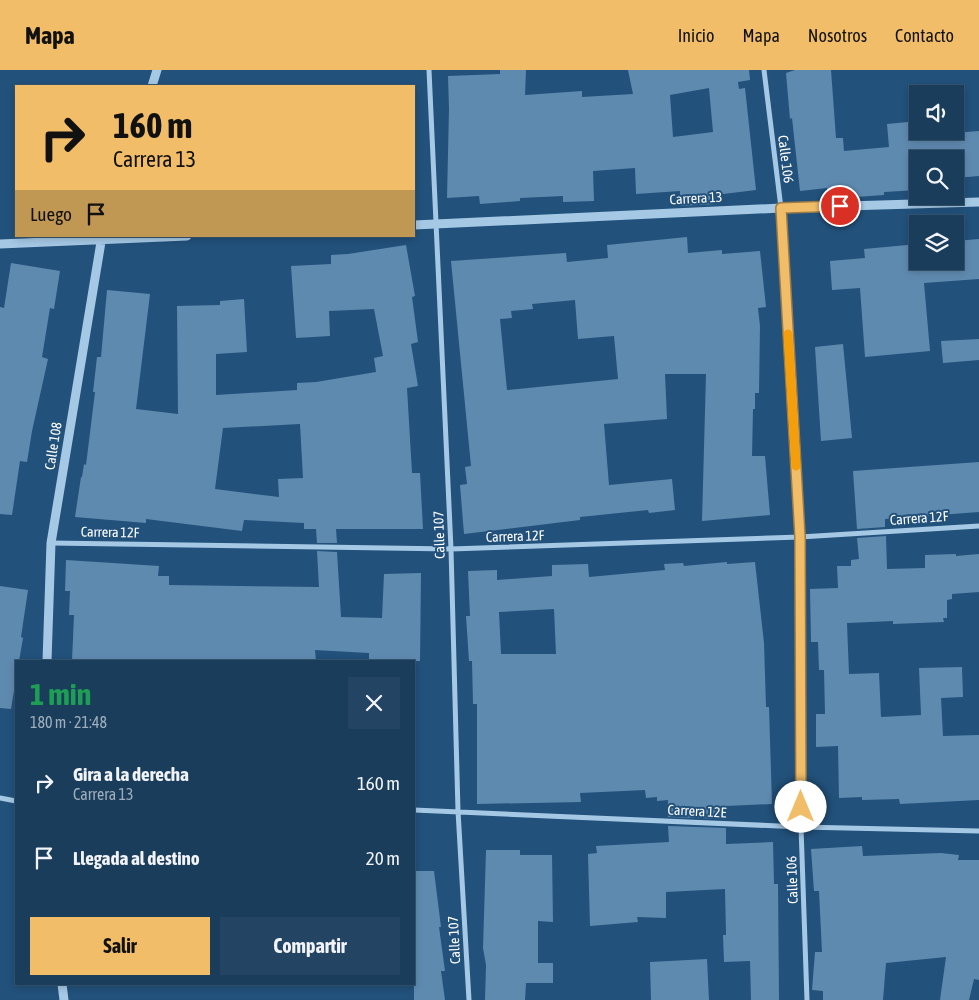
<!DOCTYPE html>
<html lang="es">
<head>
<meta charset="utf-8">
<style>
  body { margin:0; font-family:"Asap Condensed",sans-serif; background:#234462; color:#f1f3f6; height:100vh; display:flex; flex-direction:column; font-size:19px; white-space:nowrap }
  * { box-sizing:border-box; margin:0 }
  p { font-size:16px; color:#9faebb }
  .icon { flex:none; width:28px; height:28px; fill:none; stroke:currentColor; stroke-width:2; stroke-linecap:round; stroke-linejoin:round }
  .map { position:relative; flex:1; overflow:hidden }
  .sheet { position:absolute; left:15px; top:590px; width:400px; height:325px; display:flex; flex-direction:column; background:#1a3d5c; border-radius:0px; box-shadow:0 2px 8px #0003,0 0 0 1px #385672 }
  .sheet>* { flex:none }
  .guide { position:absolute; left:15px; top:15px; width:400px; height:152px; border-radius:0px; box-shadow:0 2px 8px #0003,0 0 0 1px #385672; background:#f1bd68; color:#111; overflow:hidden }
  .controls { position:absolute; left:909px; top:15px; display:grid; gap:10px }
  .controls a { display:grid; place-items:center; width:55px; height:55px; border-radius:0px; background:#1a3d5c; box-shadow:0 2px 8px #0003,0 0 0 1px #385672; font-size:25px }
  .pin { position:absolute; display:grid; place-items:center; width:42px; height:42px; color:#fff; margin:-21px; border:2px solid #fff; border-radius:50%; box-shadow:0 1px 5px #0007 }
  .me { position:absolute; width:55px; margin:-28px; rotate:0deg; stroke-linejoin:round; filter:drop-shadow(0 0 4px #0008) }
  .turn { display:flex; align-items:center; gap:18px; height:105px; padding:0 15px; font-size:22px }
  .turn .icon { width:65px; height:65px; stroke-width:2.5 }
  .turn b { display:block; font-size:35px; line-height:42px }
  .then { display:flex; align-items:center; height:48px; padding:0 15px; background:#0003; gap:10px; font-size:19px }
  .round { display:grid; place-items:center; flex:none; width:52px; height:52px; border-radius:0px; background:#234462 }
  .headline { display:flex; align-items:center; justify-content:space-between; height:85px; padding:0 15px }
  h1 { font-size:30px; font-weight:700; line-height:38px; color:#1e9e55 }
  .action { display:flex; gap:10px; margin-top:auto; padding:10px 15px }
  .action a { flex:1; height:58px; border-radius:0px; background:#f1bd68; color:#111; font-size:20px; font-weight:700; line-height:58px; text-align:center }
  .action a+a { background:#234462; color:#f1f3f6 }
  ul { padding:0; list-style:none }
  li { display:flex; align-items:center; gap:15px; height:75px; padding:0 15px }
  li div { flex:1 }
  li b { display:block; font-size:19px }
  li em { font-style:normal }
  header { display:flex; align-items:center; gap:30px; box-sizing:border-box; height:70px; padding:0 25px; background:#f1bd68; color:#111 }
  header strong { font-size:24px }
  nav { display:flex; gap:28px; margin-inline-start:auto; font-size:18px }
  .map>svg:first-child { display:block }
</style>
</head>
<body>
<header>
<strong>Mapa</strong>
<nav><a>Inicio</a><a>Mapa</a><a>Nosotros</a><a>Contacto</a></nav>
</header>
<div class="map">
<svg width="979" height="930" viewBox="0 0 979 930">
  <rect width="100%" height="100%" fill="#22517b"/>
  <path fill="#5f8aaf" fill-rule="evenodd" d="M500 0H526L525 25 582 21V27L633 24 628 0H749L750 10 738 12 739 19 745 18 756 120 715 125 716 134 680 136V121L636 124 635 98 593 101 594 131 563 132V126L520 128V131L480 134 479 126 447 128 449 39 448 6 500 4ZM709 18 713 62 673 67 670 25Z
    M795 0H831L836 68H843L844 81 889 77 887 54 918 51V61H927V65L979 61V106L955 108V89H918V120L884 122V125L828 129 827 118 800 121 792 48 790 49 786 3Z
    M687 167 688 183 722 180V184L760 181 766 237 758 238 760 256 759 323H755V339H753L752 386H765L770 445 702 451 706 304H665L667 349 604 354 609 415 672 409 675 440 649 443 648 440 580 447V450L464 464 460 415 467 414 465 397 471 396 451 191 566 183 567 192 608 188 607 175ZM575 230 578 269 614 266 618 309 507 320 500 249 512 248 511 241 533 239 532 234Z
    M979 169V209L924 213 930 281 865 287 860 218 832 220 830 191 865 188 864 179 918 174V191H955V171Z
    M406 175 415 226 412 227 418 272 411 274 418 316 407 318 412 403H420L423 459H336L337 473H317L316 459H304V453L244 450 242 461 146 449V453L75 447 81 407H82L84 394 86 395 95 322H93L97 287H101L107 220 150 224 136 339 178 344 177 236 220 235V231L244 229 247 282 216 284V325L297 320V313L316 312 376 302 374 288 383 286 374 239 329 241 330 266 296 268 291 196 331 194V185L348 184ZM300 354 303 408 278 409 279 427 215 419 223 358Z
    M11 193 60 201 54 239 50 238 42 287 48 289 32 361 27 392 20 391 12 445 0 444V237L4 238Z
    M979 269V290L943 293 941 271Z
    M843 274 852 368 821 371 815 277Z
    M979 392V442L885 449V457L857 459 853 401Z
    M886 466 887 499 925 498V485L956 484V486L979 484V522L952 524V529L947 530V548H943L944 552 893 554V551L847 553 849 604 879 603 881 647 921 645 919 598 962 597 963 627 941 628 943 666 979 665V730L900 734 899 729 862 730V727L839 728 838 676 816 677V644H825L824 600H819L818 572H811L810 519 838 518 837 496H851V490L859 489 857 468Z
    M317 481 337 482 341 547 382 548 384 504 421 503 420 591H369V583L315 580 316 591H72L74 545H69L70 521H65L66 490 159 496 158 506H169V515L319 517Z
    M727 492V494L755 492 764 573 766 637H769L772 734 726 736V749L668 747V730L657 731V727L646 728 645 720 580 723 581 732 477 734V634H473L472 591H469L466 546H470L468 501 497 500V510L552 506V495L588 494 589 507 665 500 664 494 683 493 684 496ZM554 539 556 584H501L499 542Z
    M0 516 28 520 21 567 23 568 19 591H16V609L11 639 0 638Z
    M668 756 726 758V774L773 772 774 814H778L779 930H751L750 891 724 892 723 865H726L725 819 666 822V848L637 847 638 852 590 856 588 784 597 783 596 776 669 772Z
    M862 776 863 786 941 783 959 785 958 790H979V910L974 909 969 930H940L946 887 886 893 883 930H823V921L812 920 815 882H822L819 821H814L811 779Z
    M486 780H520V785H552L553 852 538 851V893H553V913H526L525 930H485L486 895 483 878Z
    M414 801H434L441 857H439L445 901H441L445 930H414Z
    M707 889 709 930H651L650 892Z"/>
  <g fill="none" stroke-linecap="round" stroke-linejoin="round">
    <path stroke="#a5c8e5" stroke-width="5" d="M429 0 451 479 458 741 469 930
      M764 0 781 138 800 467 801 757 807 930
      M51 473 451 479 800 467 979 456
      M0 728 16 731
      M414 740 801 757 979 761"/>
    <path stroke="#a5c8e5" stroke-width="9" d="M152 16 157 0
      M414 155 781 138 979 132
      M0 174 187 166
      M47 591 51 473 102 166
      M62 914 64 930"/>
  </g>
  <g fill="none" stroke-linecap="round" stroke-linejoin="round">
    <g stroke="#9d7b44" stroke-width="12">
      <path id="route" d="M801 737 800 467 781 138 840 136"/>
    </g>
    <use href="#route" stroke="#f1bd68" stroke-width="9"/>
    <path stroke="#f59e0b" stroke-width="9" d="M788 264 796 396"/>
  </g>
  <g text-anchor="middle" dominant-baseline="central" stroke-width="4" stroke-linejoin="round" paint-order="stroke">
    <g font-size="14" fill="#fff" stroke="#22517b">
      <text transform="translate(786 89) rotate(83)">Calle 106</text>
      <text transform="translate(696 128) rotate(-3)">Carrera 13</text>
      <text transform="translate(53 376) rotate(-81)">Calle 108</text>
      <text transform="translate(919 448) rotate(-4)">Carrera 12F</text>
      <text transform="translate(110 462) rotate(1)">Carrera 12F</text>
      <text transform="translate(439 465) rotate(-92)">Calle 107</text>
      <text transform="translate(515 466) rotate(-2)">Carrera 12F</text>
      <text transform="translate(697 741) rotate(3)">Carrera 12E</text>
      <text transform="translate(792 810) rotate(-92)">Calle 106</text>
      <text transform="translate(454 870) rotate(-93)">Calle 107</text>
    </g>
  </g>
</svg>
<div class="controls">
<a><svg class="icon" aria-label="sound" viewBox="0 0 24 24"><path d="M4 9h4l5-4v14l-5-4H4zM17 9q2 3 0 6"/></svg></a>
<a><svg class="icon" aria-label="search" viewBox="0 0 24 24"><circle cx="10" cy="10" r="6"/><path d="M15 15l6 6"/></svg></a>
<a><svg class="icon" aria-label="layers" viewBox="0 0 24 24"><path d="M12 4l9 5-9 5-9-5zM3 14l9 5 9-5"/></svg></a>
</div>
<div class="pin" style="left:840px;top:136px;background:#d93025"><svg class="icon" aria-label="arrive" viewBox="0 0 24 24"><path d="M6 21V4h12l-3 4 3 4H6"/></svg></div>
<svg class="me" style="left:801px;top:737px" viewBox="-20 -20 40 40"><circle r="19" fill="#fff"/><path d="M0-13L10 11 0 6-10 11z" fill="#f1bd68"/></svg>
<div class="guide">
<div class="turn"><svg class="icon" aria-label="right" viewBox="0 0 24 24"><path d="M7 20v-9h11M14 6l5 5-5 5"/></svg><div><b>160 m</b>Carrera 13</div></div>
<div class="then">Luego<svg class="icon" aria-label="arrive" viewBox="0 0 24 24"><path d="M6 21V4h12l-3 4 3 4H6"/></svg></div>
</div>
<section class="sheet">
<div class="headline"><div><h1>1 min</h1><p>180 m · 21:48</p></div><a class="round"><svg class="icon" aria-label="close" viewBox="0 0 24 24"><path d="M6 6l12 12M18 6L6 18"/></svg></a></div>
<ul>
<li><svg class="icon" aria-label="right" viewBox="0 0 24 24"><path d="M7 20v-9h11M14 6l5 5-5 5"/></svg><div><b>Gira a la derecha</b><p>Carrera 13</p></div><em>160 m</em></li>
<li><svg class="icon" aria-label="arrive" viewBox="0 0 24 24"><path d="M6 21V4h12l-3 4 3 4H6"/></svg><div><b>Llegada al destino</b></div><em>20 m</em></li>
</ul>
<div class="action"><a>Salir</a><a>Compartir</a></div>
</section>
</div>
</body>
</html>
